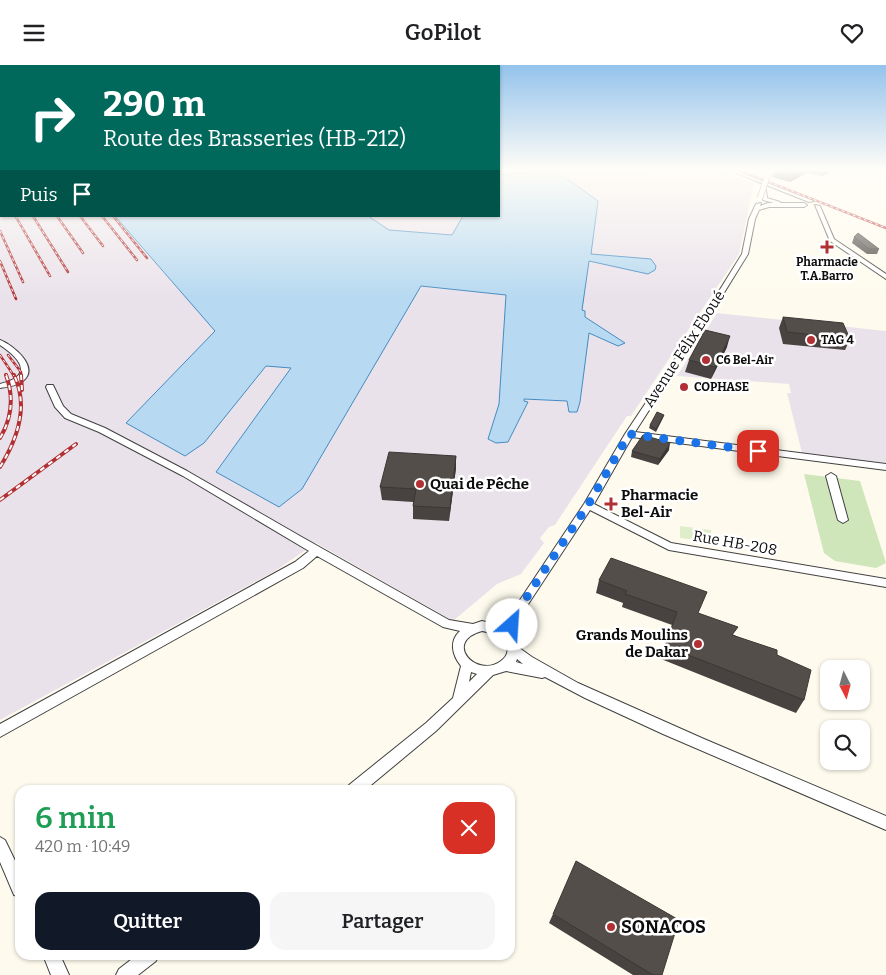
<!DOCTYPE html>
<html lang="fr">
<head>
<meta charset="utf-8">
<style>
  body { margin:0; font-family:Bitter,serif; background:#f6f6f6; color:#202124; height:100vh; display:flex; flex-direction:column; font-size:19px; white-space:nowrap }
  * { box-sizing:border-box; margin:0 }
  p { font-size:16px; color:#757577 }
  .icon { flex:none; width:28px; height:28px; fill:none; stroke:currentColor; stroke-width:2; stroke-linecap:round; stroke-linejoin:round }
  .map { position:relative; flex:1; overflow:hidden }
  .drawer { position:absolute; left:15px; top:720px; width:500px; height:175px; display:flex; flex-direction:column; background:#fff; border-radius:15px; box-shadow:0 1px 4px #0004 }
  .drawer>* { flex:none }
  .top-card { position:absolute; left:0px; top:0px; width:500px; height:152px; box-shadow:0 1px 4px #0004; background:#00695c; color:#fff; overflow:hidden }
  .needle { width:32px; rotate:174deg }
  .controls { position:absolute; left:820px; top:595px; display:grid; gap:10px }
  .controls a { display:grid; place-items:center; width:50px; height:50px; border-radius:10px; background:#fff; box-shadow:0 1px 4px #0004; font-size:25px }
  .pin { position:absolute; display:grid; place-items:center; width:42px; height:42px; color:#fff; margin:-21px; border-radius:10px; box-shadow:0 2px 8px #0006 }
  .me { position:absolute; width:55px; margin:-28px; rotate:26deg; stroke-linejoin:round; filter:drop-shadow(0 0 4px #0008) }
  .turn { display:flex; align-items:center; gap:18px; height:105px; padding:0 20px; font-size:22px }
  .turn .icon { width:65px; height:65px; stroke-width:2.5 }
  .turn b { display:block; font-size:35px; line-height:42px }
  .then { display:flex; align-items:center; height:48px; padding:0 20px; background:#0003; gap:10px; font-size:19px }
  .round { display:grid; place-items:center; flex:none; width:52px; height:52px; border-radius:15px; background:#f6f6f6 }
  .headline { display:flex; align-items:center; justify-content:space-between; height:85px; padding:0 20px }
  h1 { font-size:30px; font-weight:600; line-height:38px; color:#1e9e55 }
  .cta { display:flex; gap:10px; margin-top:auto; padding:10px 20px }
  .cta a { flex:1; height:58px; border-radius:15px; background:#111827; color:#fff; font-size:20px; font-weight:600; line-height:58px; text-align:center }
  .cta a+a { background:#f6f6f6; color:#202124 }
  header { display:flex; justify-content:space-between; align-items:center; height:65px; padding:0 20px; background:#fff; font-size:22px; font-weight:600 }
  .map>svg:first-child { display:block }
</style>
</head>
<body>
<header><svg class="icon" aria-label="menu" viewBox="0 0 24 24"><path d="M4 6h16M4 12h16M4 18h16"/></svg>GoPilot<svg class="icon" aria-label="heart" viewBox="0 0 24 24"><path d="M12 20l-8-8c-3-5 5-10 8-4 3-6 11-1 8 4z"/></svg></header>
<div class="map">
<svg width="886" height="910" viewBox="0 0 886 910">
  <rect width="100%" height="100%" fill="#fefbee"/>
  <path fill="#eae2eb" d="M0 106 1 151H499V106H621L712 113 715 110V106H724L754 119 739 189 631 351H627L555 460 549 462 540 473 544 478 521 509 497 519 453 556 316 478 275 506 0 655Z
    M717 248 886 266V398L802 388 787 328H791L789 319 677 311Z"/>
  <path fill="#cfe5ba" d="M804 409 860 416 886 498 876 503 835 496 824 488Z"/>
  <path fill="#e0edcb" d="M680 461 711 465 712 477 680 473Z"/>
  <path fill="#b7d9f1" stroke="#448cc2" d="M546 106H556L598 136 591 189 651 194 656 201 655 205 648 209 589 196 582 245 585 246V252L625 278 618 281 589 268 580 337 577 347H569L567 336 524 334V336L528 337 508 377 496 378 488 374 499 339 506 230 421 221 302 424 279 442 216 407 291 303 266 301 204 378 185 391 126 358 215 266 115 151H368L389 165 452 170 463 151H499V110Z"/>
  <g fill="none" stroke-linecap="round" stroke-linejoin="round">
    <g stroke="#404040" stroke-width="2">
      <path id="minor" d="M731 106H736L814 136 809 137Z
        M762 124 766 125 767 133 780 137V138H804L807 140 804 142H769L759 145 755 154 748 189 709 252 635 367 886 399V405L632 372 594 439 671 478 886 514V522L669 485 590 445 523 547 514 573 518 582 532 592 578 618 704 674 886 751V765L663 669 585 633 545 612 542 613 506 606 493 610 436 666 365 725H347L349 720 426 658 453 633 461 601C452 590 449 576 460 566L443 562 317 491 303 503 0 672V659L295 497 309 486 183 411 99 367 65 353 55 342 46 322 47 320H53L63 341 71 349 105 363 187 406 300 471 449 555 473 559 482 556 490 558 514 544 584 439 625 369 703 252 742 189 749 154 756 139 761 138 760 141 768 138H774L763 135ZM507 559 505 564 502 562ZM482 566C495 568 519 582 501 596 477 614 442 577 482 566ZM517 594 523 599 516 597ZM471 607 477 609 469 617Z
        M1 134V138L0 139V135Z
        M815 140 820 141 834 174 886 209V214L830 176Z
        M0 275C13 280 40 302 23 316 16 321 7 322 0 323V319C34 311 21 294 0 280Z
        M831 408 836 411 848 455 843 458 838 455 826 411Z
        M0 772 5 775 20 806V832L14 830 0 797Z
        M43 890H60L69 910H51Z
        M137 890H158L156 896 138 910H116L119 904Z"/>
    </g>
    <use href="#minor" fill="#fff" fill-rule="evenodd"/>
    <g stroke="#b13033" stroke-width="2.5">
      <path id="rail-far1" d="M741 106 886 163
        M33 151 68 207
        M57 151 83 188
        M80 151 103 181
        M102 151 137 195
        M113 151 147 193
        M16 152 50 211
        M0 166 23 217
        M0 196 16 234
        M0 290 14 311
        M8 290 21 307V311
        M6 309 7 311"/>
    </g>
    <g stroke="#b13033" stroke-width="4">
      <path id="rail" d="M21 310 22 325
        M0 373C12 353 14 332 6 310
        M0 402C17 375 29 341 14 310
        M0 435 76 379"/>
    </g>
    <use href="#rail-far1" stroke="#fff" stroke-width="1" stroke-dasharray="3" stroke-linecap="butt"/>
    <use href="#rail" stroke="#fff" stroke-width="2" stroke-dasharray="5" stroke-linecap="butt"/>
    <g stroke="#404040" stroke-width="6" stroke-linecap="butt">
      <path id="minor-bridge" d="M760 133 769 106"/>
    </g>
    <use href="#minor-bridge" stroke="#fff" stroke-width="5"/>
  </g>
  <path fill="#484340" d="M774 106H830L823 111 807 108 790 117 772 112Z
    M854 172 879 184 877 189H867L852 178Z
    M783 252 850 274 845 285 783 279 779 263Z
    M727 282 711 314 685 307 689 295Z
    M664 350 663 353 656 367 649 363 650 360Z
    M669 385 658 400 631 392 632 386Z
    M456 391V403L449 456 413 454V437L382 435 380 422Z
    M599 515 698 548 734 570 777 590 804 635 796 648 661 594 672 560 622 542 623 538 596 528Z
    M553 849 662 910H633L549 858Z"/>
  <path fill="#3b3734" d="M797 106H808L807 108 790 117 793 108Z
    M825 106H830L823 111Z
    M730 271 727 282 711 314 715 302Z
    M670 378 669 385 658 400 660 394Z
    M456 391V403L449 456 450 443Z"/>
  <path fill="#544e4a" stroke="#3b3734" d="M784 106H797L793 108Z
    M858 168 879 184H869L854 172Z
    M783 252 843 258 850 274 787 267Z
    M705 265 730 271 715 302 689 295Z
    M657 347 664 350 656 364 650 360Z
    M643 370 670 378 660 394 632 386Z
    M389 387 456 391 450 443 413 441 416 424 380 422Z
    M611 493 707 527 698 548 738 562 732 570 777 585V590L811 605 804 635 665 581 677 547 625 529 627 526 599 515Z
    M576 796 679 855 662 910H653L553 849Z"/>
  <linearGradient id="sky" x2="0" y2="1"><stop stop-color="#94c3ec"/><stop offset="0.45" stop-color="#fffdf7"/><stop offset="1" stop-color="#fffdf7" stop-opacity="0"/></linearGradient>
  <rect width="886" height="233" fill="url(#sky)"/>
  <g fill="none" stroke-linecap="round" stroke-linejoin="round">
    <path stroke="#1a73e8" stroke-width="9" stroke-dasharray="0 16.2" d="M512 560 528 530 588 440 629 369 758 386"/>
  </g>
  <g fill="#b13033" stroke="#fff" stroke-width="2">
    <path d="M824.5 174.5h5v5h5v5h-5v5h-5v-5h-5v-5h5z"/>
    <circle cx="811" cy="275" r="5"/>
    <circle cx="706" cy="295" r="5"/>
    <circle cx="684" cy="322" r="5"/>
    <circle cx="420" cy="419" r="5"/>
    <path d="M608.5 431.5h5v5h5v5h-5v5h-5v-5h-5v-5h5z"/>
    <circle cx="698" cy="579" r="5"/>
    <circle cx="611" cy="862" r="5"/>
  </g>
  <g text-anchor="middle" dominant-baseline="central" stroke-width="5" stroke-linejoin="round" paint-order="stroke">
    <g font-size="12" font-weight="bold" fill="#0d0d0d" stroke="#fff" text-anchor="start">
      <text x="827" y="197" text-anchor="middle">Pharmacie<tspan x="827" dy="14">T.A.Barro</tspan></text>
      <text x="821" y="275">TAG 4</text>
      <text x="716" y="295">C6 Bel-Air</text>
      <text x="694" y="322">COPHASE</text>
    </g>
    <g font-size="15" fill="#0d0d0d" stroke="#fff">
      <text transform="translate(684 284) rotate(-57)">Avenue Félix Eboué</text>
      <text transform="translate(735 478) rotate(10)">Rue HB-208</text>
    </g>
    <g font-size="15" font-weight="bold" fill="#0d0d0d" stroke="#fff" text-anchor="start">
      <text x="430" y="419">Quai de Pêche</text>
      <text x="621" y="430">Pharmacie<tspan x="621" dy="17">Bel-Air</tspan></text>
      <text x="688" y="570" text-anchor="end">Grands Moulins<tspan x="688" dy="17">de Dakar</tspan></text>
    </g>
    <g font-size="18" font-weight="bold" fill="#0d0d0d" stroke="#fff" text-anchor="start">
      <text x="621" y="862">SONACOS</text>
    </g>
  </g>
</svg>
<div class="controls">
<a><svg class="needle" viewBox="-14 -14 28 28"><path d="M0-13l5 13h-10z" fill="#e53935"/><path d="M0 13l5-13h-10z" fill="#757577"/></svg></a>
<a><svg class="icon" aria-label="search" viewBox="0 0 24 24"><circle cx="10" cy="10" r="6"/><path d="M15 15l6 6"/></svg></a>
</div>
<div class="pin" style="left:758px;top:386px;background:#d93025"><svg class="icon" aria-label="arrive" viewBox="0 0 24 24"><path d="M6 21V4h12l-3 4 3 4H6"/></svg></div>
<svg class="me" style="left:512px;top:560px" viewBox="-20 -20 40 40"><circle r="19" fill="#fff"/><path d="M0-13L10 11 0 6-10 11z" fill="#1a73e8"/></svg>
<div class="top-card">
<div class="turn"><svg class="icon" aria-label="right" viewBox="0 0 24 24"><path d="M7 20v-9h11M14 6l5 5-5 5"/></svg><div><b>290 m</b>Route des Brasseries (HB-212)</div></div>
<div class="then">Puis<svg class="icon" aria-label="arrive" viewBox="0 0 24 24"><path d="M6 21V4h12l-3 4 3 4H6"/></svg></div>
</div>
<section class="drawer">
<div class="headline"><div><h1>6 min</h1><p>420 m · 10:49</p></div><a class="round" style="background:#d93025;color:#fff"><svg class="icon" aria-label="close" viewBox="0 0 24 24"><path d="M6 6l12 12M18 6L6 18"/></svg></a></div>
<div class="cta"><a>Quitter</a><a>Partager</a></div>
</section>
</div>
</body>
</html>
